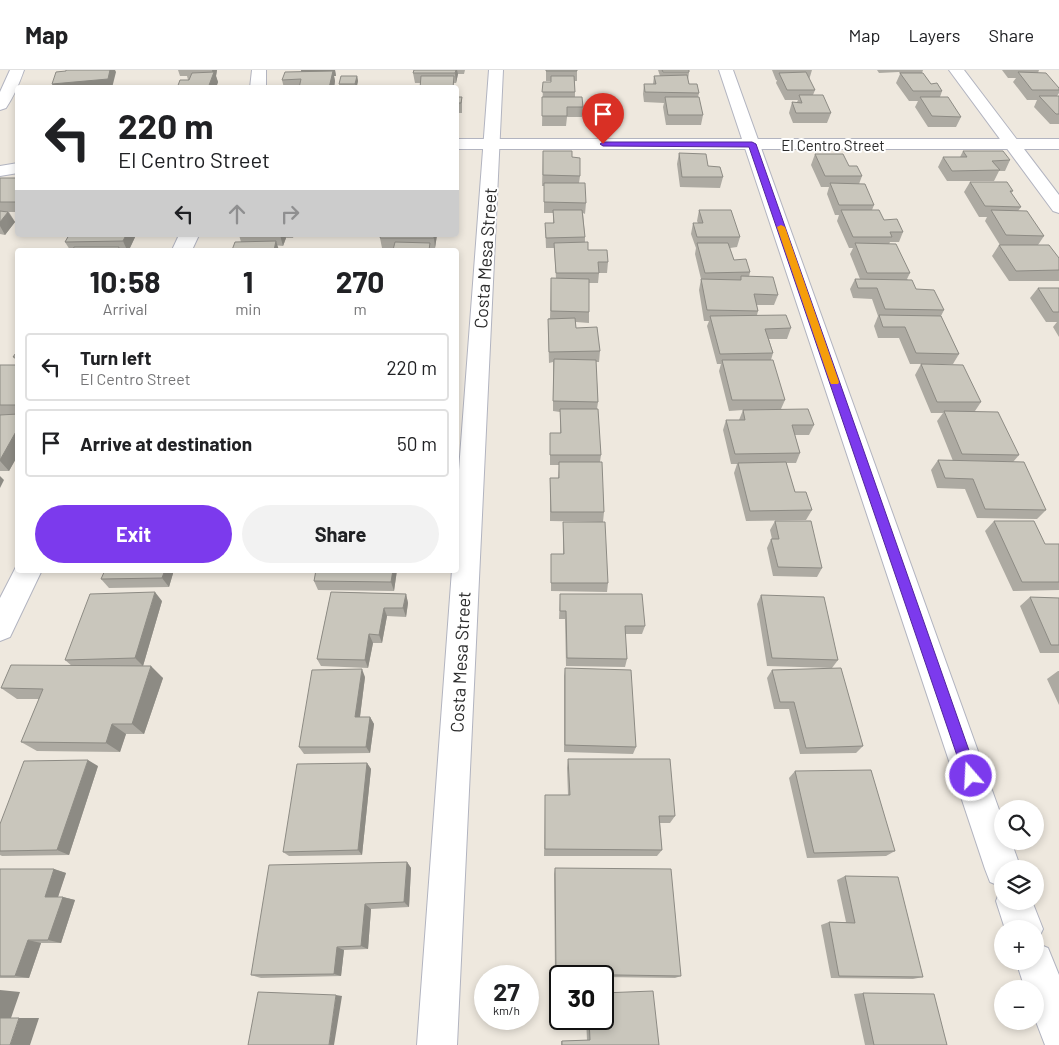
<!DOCTYPE html>
<html lang="en">
<head>
<meta charset="utf-8">
<style>
  body { margin:0; font-family:Barlow,sans-serif; background:#f2f2f2; color:#202124; height:100vh; display:flex; flex-direction:column; font-size:19px; white-space:nowrap }
  * { box-sizing:border-box; margin:0 }
  p { font-size:16px; color:#757577 }
  .icon { flex:none; width:28px; height:28px; fill:none; stroke:currentColor; stroke-width:2; stroke-linecap:round; stroke-linejoin:round }
  .map { position:relative; flex:1; overflow:hidden }
  .side { position:absolute; left:15px; top:178px; width:444px; height:325px; display:flex; flex-direction:column; background:#fff; border-radius:5px; box-shadow:0 2px 8px #0003 }
  .side>* { flex:none }
  .top-card { position:absolute; left:15px; top:15px; width:444px; height:152px; border-radius:5px; box-shadow:0 2px 8px #0003; background:#fff; color:#202124; overflow:hidden }
  .controls { position:absolute; left:994px; top:730px; display:grid; gap:10px }
  .controls a { display:grid; place-items:center; width:50px; height:50px; border-radius:50%; background:#fff; box-shadow:0 2px 8px #0003; font-size:25px }
  .speed { position:absolute; left:474px; top:895px; display:flex; gap:10px; font-size:25px; font-weight:700; text-align:center }
  .speed>* { display:grid; place-content:center; width:65px; height:65px; border-radius:50%; background:#fff; box-shadow:0 2px 8px #0003; line-height:1 }
  .speed small { font-size:12px; font-weight:400 }
  .speed .limit { border:2px solid #111; border-radius:8px; background:#fff; color:#111 }
  .pin { position:absolute; display:grid; place-items:center; width:42px; height:42px; color:#fff; margin:-51px -21px; border-radius:50% 50% 50% 0; rotate:-45deg; box-shadow:0 0 5px #0007 }
  .pin .icon { rotate:45deg }
  .me { position:absolute; width:55px; margin:-28px; rotate:341deg; stroke-linejoin:round; filter:drop-shadow(0 0 4px #0008) }
  .turn { display:flex; align-items:center; gap:18px; height:105px; padding:0 20px; font-size:22px }
  .turn .icon { width:65px; height:65px; stroke-width:2.5 }
  .turn b { display:block; font-size:35px; line-height:42px }
  .lanes { display:flex; align-items:center; height:48px; padding:0 20px; background:#0003; justify-content:center; gap:25px; direction:ltr }
  .lanes .off { opacity:.35 }
  .eta { display:flex; justify-content:space-evenly; align-items:center; height:85px; text-align:center }
  .eta b { font-size:30px; font-weight:700; line-height:35px }
  .primary-button { display:flex; gap:10px; margin-top:auto; padding:10px 20px }
  .primary-button a { flex:1; height:58px; border-radius:30px; background:#7c3aed; color:#fff; font-size:20px; font-weight:700; line-height:58px; text-align:center }
  .primary-button a+a { background:#f2f2f2; color:#202124 }
  ul { padding:0; list-style:none }
  li { display:flex; align-items:center; gap:15px; height:68px; margin:0 10px 8px; padding:0 10px; border:2px solid #e0e0e0; border-radius:5px }
  li div { flex:1 }
  li b { display:block; font-size:19px }
  li em { font-style:normal }
  header { display:flex; align-items:center; gap:30px; box-sizing:border-box; height:70px; padding:0 25px; background:#fff; border-bottom:1px solid #e0e0e0 }
  header strong { font-size:24px }
  nav { display:flex; gap:28px; margin-inline-start:auto; font-size:18px }
  .map>svg:first-child { display:block }
</style>
</head>
<body>
<header>
<strong>Map</strong>
<nav><a>Map</a><a>Layers</a><a>Share</a></nav>
</header>
<div class="map">
<svg width="1059" height="975" viewBox="0 0 1059 975">
  <rect width="100%" height="100%" fill="#eee8de"/>
  <g fill="none" stroke-linecap="round" stroke-linejoin="round">
    <g stroke="#b2b4c0" stroke-width="2">
      <path id="minor" d="M10 0H24C19 14 14 26 6 38L0 40V22Z
        M252 0H266V18H250Z
        M489 0H503L457 975H417L452 500H456V440Z
        M719 0H733L1002 748V771H1011L1021 799H1002V817L990 812 985 799Z
        M949 0H964L1059 125V143L1053 141Z
        M179 165H199L192 180H172Z
        M18 493V500H42L10 567 0 571V528Z
        M1001 818H1002V831H1032L1043 859 1036 873 1048 878 1059 905V975H1045L1035 949V919H1025L1016 891H1035V859H1005L996 831Z"/>
    </g>
    <g stroke="#b2b4c0" stroke-width="2">
      <path id="tertiary" d="M456 69H1059V79H456Z
        M18 93V103L0 106V96Z"/>
    </g>
    <use href="#minor" fill="#fff" fill-rule="evenodd"/>
    <use href="#tertiary" fill="#fff" fill-rule="evenodd"/>
  </g>
  <path fill="#adaaa2" d="M178 0H217L216 6 218 12 216 18H177L188 10 187 6H180Z
    M301 0H335L336 6H334L335 11 334 18H284L282 10 301 2Z
    M414 0H465L464 4H458L456 13H415L413 3Z
    M546 0H577V11H575V27L583 37 582 47H567L566 56H542L543 12H551V11H546Z
    M658 0H689V2L688 10 689 14 699 23 698 27 703 45 701 55H666L663 37 664 33 644 32 643 24 644 14H653L654 6H660Z
    M772 0H812L809 10 815 20 813 25 831 43 827 53H793L789 43 792 32H797L798 30H785L776 13 777 10H776Z
    M877 0H923L922 3 931 14 942 21 940 27 961 47 956 57H928L915 37 918 31H909L896 13 900 4 899 2 879 3Z
    M1002 0H1039L1038 3 1059 18V23L1057 26H1059V54H1050L1034 37 1037 30H1027L1013 12 1016 8H1008Z
    M357 6 358 11 357 18H340L339 14Z
    M456 27H462V43H456Z
    M543 81 580 106 579 113 586 133 585 144 583 143 585 167V172L588 180 608 192 607 203H599L598 213H589V253L576 252V258L600 281 599 292H596L598 332 597 339 601 385 600 392 604 442 603 452 550 451V408H558L559 395H550V363H560V342L553 341V292L549 293 548 259V249L550 248 551 208H556L554 178H546L545 153H553V143H544V116H542Z
    M963 81 1010 90 1005 101H999L994 111H947L938 97 943 87H960Z
    M679 83 708 96 723 107 720 118 680 117 677 94Z
    M815 84 849 96 862 106 859 114 874 135 872 140 884 150 903 162 899 172H890L889 174 910 203 907 209 916 219 944 240 941 246 959 284 953 294H910L899 268H878L874 256 878 246 872 229 853 228 850 219 855 209H860L850 184 853 178H849L837 151 839 145H835L827 124 829 117H821L811 95Z
    M0 108H18V142H9L15 152 5 165 0 164Z
    M970 112 1013 121 1011 123 1021 137 1018 141 1044 166 1038 175 1059 188V211H1009L992 186 999 175H1000L985 151 987 147H979L964 122Z
    M699 140 740 167 737 177 730 178 734 190 750 202 749 207 778 225 774 235H757L758 241 757 245 791 258 787 269H769L773 283 771 290 785 330 781 339 814 355 809 365H795L800 383 796 393H786L795 422 812 440 806 450 746 451 734 403 737 394H731L723 360 726 350H739L743 340 729 341 719 301 721 294H717L707 256 709 251H704L699 220 701 209 695 184 696 178 691 164 693 153H698L697 151Z
    M69 165H136L129 180H70L65 172Z
    M239 165H294L293 168H286L283 176 241 172Z
    M437 165 435 178H382L380 168Z
    M1038 218H1059V267L1053 257 1057 252H1046L1030 228Z
    M18 280V292L13 287Z
    M921 294 981 332 975 341 1019 385 1013 392 1046 440 1037 449 977 448 965 419 937 418 931 400 938 390 953 391 937 351 943 343H931L915 305Z
    M0 295H18V385L9 401H0Z
    M775 451 822 498 817 507 773 506 767 478 771 469H772L770 460Z
    M994 451 1045 474H1059V520L1013 521 985 461Z
    M563 452 608 513 607 522 551 521V484H563Z
    M174 500 169 517 109 518 101 509Z
    M397 500 394 521 318 520 314 511Z
    M331 522 406 524 408 533 406 547 387 546 382 573H373L368 598 321 596 317 589Z
    M560 524 645 556 642 564H625L627 589 625 597 566 596 565 549H559Z
    M761 525 838 590 832 598 767 596 757 534Z
    M1030 527 1059 528V583H1040L1020 536Z
    M162 531 143 596 163 608 144 664H126L120 682 37 681 21 672 39 629H17L1 618 72 596 65 590Z
    M565 598 636 677 633 684 564 682V606Z
    M772 600 863 676 856 683 800 684 789 639H774L767 608Z
    M1058 601H1059V635L1047 609Z
    M365 607 360 647H370L374 654 370 683 304 684 299 677Z
    M568 689 675 746 670 753H660L662 780 657 786H544L545 725H568L567 698Z
    M367 693 371 699 362 785 289 786 283 782Z
    M98 696 69 785 2 786 0 785V754Z
    M795 701 895 781 886 786 807 788 789 708Z
    M407 792 411 798 409 837 371 839 368 879 344 880 341 906 261 908 251 905Z
    M555 798 681 906 675 908 602 907V906L555 907 554 804Z
    M0 799H54L66 803 58 827H63L75 830 61 873H41L29 908H0Z
    M845 806 923 907 913 909 831 908 821 855 829 852H846L837 810Z
    M863 923 947 975H865L854 924Z
    M586 949H602L659 975H561V971L587 970Z"/>
  <path fill="#8d8b84" d="M110 0H115L116 2 112 18H54L52 14Z
    M212 0H217L216 6 218 12 216 18H208L213 5Z
    M301 0H335L336 6H334L335 11 334 18H329L303 9Z
    M456 0H457L458 4 456 13 455 3Z
    M357 6 358 11 356 18 355 14Z
    M457 140 458 150 456 164V147Z
    M8 142 15 152 5 165 0 156V152Z
    M126 165H136L129 180H127L123 171Z
    M280 165H285L286 168 283 176Z
    M434 165H437L435 178 434 168Z
    M276 171 279 180H274Z
    M18 358V385L9 401 0 391V390Z
    M0 406 4 410 0 418Z
    M165 500H174L169 517 162 508Z
    M393 500H397L394 521 391 512Z
    M155 522 162 531 143 596 135 588Z
    M406 524 408 533 406 547 403 538Z
    M384 538 387 546 382 573 379 565Z
    M369 564 373 573 368 598 365 590Z
    M151 596 163 608 144 664 132 654Z
    M362 599 365 607 359 654 355 647Z
    M370 647 374 654 370 683 366 677Z
    M112 654 126 664 120 682 106 673Z
    M88 690 98 696 69 785 57 780Z
    M367 693 371 699 362 785 358 780Z
    M407 792 411 798 409 837 404 832Z
    M54 799 66 803 57 830 45 827Z
    M63 827 75 830 61 873 48 870Z
    M365 834 371 839 368 879 361 876Z
    M28 870 41 873 29 908 15 906Z
    M337 877 344 880 341 906 334 904Z
    M0 920 20 922 11 948H0Z
    M336 925 342 926 334 975H329Z
    M19 948H39L30 975H10Z"/>
  <path fill="#c9c6bc" stroke="#8d8b84" d="M66 0H110L108 9 52 14 56 2 66 1Z
    M414 0H456L455 3H413Z
    M546 0H577V1H546Z
    M662 0H689V2H663Z
    M333 1 329 18H299L301 9 282 10 285 2Z
    M214 2 208 18H177L180 10H189L192 3Z
    M806 2 815 20H787L779 3Z
    M1018 2 1046 3 1059 18V20H1032Z
    M900 3H923L931 14 937 13 942 21H913Z
    M687 5 689 14H697L699 23 645 22 644 14H656L654 6Z
    M341 6H357L355 14H339Z
    M421 6H454L453 18H420Z
    M551 6H574L575 22H542L543 12H551Z
    M36 17H90L35 18Z
    M799 25H823L831 43H796L792 32 802 33Z
    M1039 26H1059V44H1056Z
    M456 27H462L461 33H456Z
    M542 27H582L583 37H567V46H542Z
    M665 27H699L703 45H668Z
    M920 27H948L961 47 932 46Z
    M543 81H572V87L580 88V106L543 105Z
    M963 81H1003L1010 90 992 91 1000 100 952 101 943 87H967Z
    M679 83 706 84 708 96 720 97 723 107H682Z
    M815 84H843L849 96H857L862 106H825Z
    M0 108H18V132H0Z
    M970 112H1007L1013 121H1010L1021 137 985 136Z
    M544 113H585L586 133 544 132Z
    M830 113 865 114 874 135H839Z
    M553 140H582L585 167 546 168 545 153H554Z
    M699 140H731L740 167H697L693 153H703Z
    M841 140H879L884 150 897 149 903 162H890L892 167H853Z
    M991 140 1027 141 1044 166 1006 165Z
    M0 141 8 142 0 152Z
    M69 165H126L123 171 65 172Z
    M239 165H280L279 166Z
    M381 165H434V168H380Z
    M276 171 274 180H232L235 172Z
    M395 172 430 173 429 180H393Z
    M588 172V180H607L608 192H598L599 203H556L554 173Z
    M697 173H728L734 190 746 189 750 202 705 203Z
    M855 173 896 174 910 203H867Z
    M999 175H1049L1059 188V200L1016 201Z
    M74 177H119L118 180H73Z
    M741 206 773 207 778 225 754 224 758 241 707 240 701 209 741 210Z
    M551 208 589 209V242L551 241Z
    M855 209 912 210 916 219 934 220 944 240 885 239 877 218H858Z
    M1038 218H1059V242H1053Z
    M786 245 791 258 765 259 773 283 720 284 710 246Z
    M879 245 941 246 959 284 916 283 905 257H883Z
    M575 248 576 258 597 257 600 281 549 282 548 249Z
    M18 280V287H13Z
    M554 289 596 290 598 332 553 331Z
    M722 290H773L785 330H732Z
    M921 294 963 295 981 332H937Z
    M0 295H18V335H0Z
    M560 339H598L601 385H550V363H561Z
    M808 339 814 355H792L800 383 735 384 726 350H745L743 340Z
    M944 341 998 342 1019 385 962 384Z
    M18 344V358L0 390V345Z
    M938 390 1024 392 1046 440 985 439 973 409 945 408Z
    M559 392H602L604 442H551L550 408H559Z
    M786 392 795 422H806L812 440 750 441 738 393Z
    M775 451H811L822 498 778 497 771 469H779Z
    M994 451H1034L1045 474H1059V512H1022Z
    M563 452H605L608 513H551V484H564Z
    M105 500H165L162 508 101 509Z
    M316 500H393L391 512 314 511Z
    M155 522 135 588 65 590 90 524Z
    M331 522 406 524 403 538H384L379 565 369 564 365 590 317 589Z
    M560 524H642L645 556H625L627 589 567 588 566 541H560Z
    M761 525 824 527 838 590 772 588Z
    M1030 527 1059 528V575H1051Z
    M11 595 151 596 132 654H112L106 673 21 672 43 619 1 618Z
    M565 598 631 600 636 677 565 675Z
    M841 598 863 676 806 678 794 632H780L772 600Z
    M362 599 355 647H370L366 677H299L312 600Z
    M568 689H670L675 746H659L662 780 545 779V725H570Z
    M88 690 57 780 0 781V754L24 691Z
    M367 693 358 780 283 782 297 694Z
    M871 700 895 781 814 783 795 701Z
    M407 792 404 832 365 834 361 876 337 877 334 904 251 905 269 795Z
    M555 798 671 799 681 906 556 904Z
    M0 799H54L45 827H63L48 870H28L15 906H0Z
    M845 806 898 807 923 907 839 906 829 852 855 853Z
    M653 921 659 975H562V971L590 970 589 949H602V923Z
    M258 922 336 925 329 975H248Z
    M863 923 934 924 947 975H874Z
    M0 948H19L10 975H0Z"/>
  <path fill="#7c3aed" stroke="#51269a" d="M752 72 756 74 978 706 976 711 971 713 966 711 964 706 749 77 603 76 600 74 603 72Z"/>
  <path fill="#f59e0b" d="M781 155 785 157 839 312 838 314H831L830 312 777 157Z"/>
  <g text-anchor="middle" dominant-baseline="central" stroke-width="4" stroke-linejoin="round" paint-order="stroke">
    <g font-size="15" fill="#2c2c2c" stroke="#fff">
      <text x="833" y="75">El Centro Street</text>
    </g>
    <g font-size="18" fill="#2c2c2c" stroke="#fff">
      <text transform="translate(485 188) rotate(-86)">Costa Mesa Street</text>
      <text transform="translate(460 592) rotate(-87)">Costa Mesa Street</text>
    </g>
  </g>
</svg>
<div class="controls">
<a><svg class="icon" aria-label="search" viewBox="0 0 24 24"><circle cx="10" cy="10" r="6"/><path d="M15 15l6 6"/></svg></a>
<a><svg class="icon" aria-label="layers" viewBox="0 0 24 24"><path d="M12 4l9 5-9 5-9-5zM3 14l9 5 9-5"/></svg></a>
<a>+</a>
<a>−</a>
</div>
<div class="speed"><div>27<small>km/h</small></div><div class="limit">30</div></div>
<div class="pin" style="left:603px;top:74px;background:#d93025"><svg class="icon" aria-label="arrive" viewBox="0 0 24 24"><path d="M6 21V4h12l-3 4 3 4H6"/></svg></div>
<svg class="me" style="left:971px;top:706px" viewBox="-20 -20 40 40"><circle r="17" fill="#7c3aed" stroke="#fff" stroke-width="3"/><path d="M0-11L8 9 0 5-8 9z" fill="#fff"/></svg>
<div class="top-card">
<div class="turn"><svg class="icon" aria-label="left" viewBox="0 0 24 24"><path d="M17 20v-9H6M10 6l-5 5 5 5"/></svg><div><b>220 m</b>El Centro Street</div></div>
<div class="lanes"><svg class="icon" aria-label="left" viewBox="0 0 24 24"><path d="M17 20v-9H6M10 6l-5 5 5 5"/></svg><svg class="icon off" aria-label="ahead" viewBox="0 0 24 24"><path d="M12 20V5M6 11l6-6 6 6"/></svg><svg class="icon off" aria-label="right" viewBox="0 0 24 24"><path d="M7 20v-9h11M14 6l5 5-5 5"/></svg></div>
</div>
<section class="side">
<div class="eta">
<div><b>10:58</b><p>Arrival</p></div>
<div><b>1</b><p>min</p></div>
<div><b>270</b><p>m</p></div>
</div>
<ul>
<li><svg class="icon" aria-label="left" viewBox="0 0 24 24"><path d="M17 20v-9H6M10 6l-5 5 5 5"/></svg><div><b>Turn left</b><p>El Centro Street</p></div><em>220 m</em></li>
<li><svg class="icon" aria-label="arrive" viewBox="0 0 24 24"><path d="M6 21V4h12l-3 4 3 4H6"/></svg><div><b>Arrive at destination</b></div><em>50 m</em></li>
</ul>
<div class="primary-button"><a>Exit</a><a>Share</a></div>
</section>
</div>
</body>
</html>
